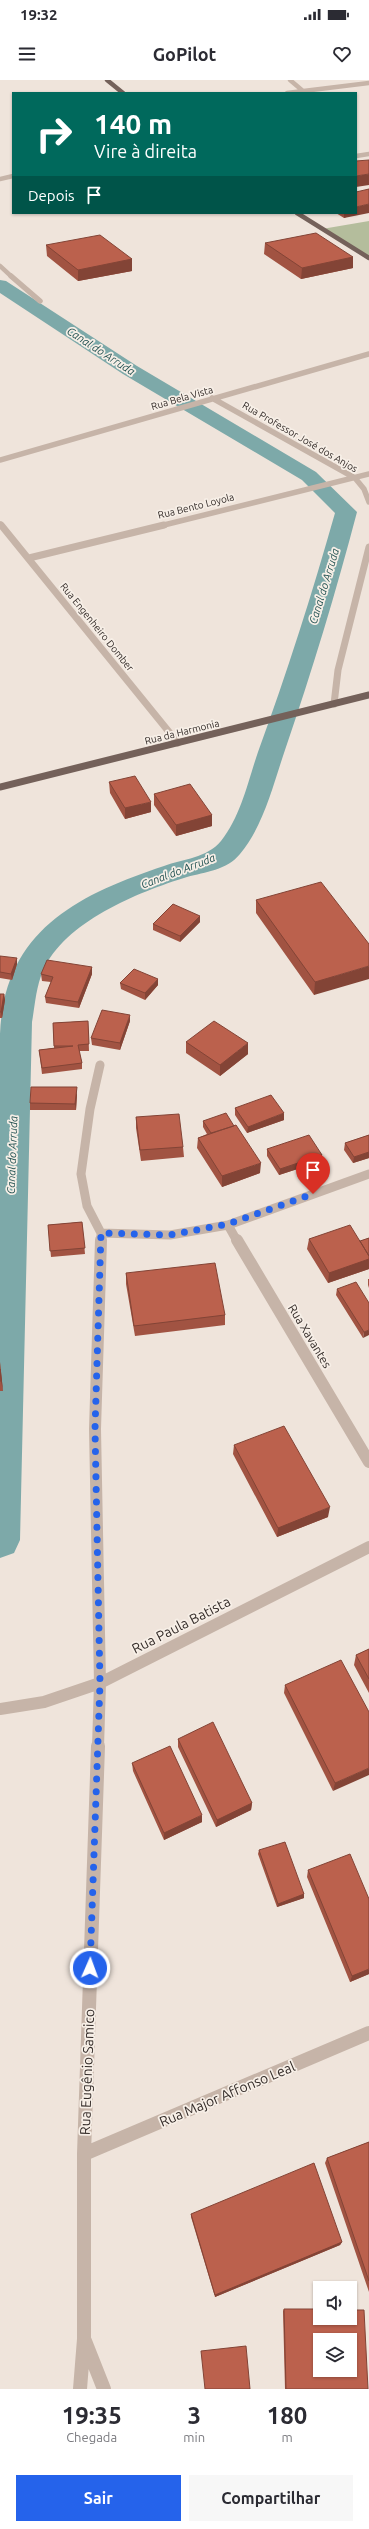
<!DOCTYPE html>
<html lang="pt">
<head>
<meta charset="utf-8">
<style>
  body { margin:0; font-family:Ubuntu,sans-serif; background:#f7f7f7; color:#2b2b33; height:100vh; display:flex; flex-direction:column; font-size:15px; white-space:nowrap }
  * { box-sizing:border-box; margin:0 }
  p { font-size:13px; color:#7c7c81 }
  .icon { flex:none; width:22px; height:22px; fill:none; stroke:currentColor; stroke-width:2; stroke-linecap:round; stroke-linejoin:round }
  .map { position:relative; height:2309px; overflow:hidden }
  .details { display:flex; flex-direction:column; background:#fff; flex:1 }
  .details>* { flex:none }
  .banner { position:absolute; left:12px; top:12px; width:345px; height:122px; border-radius:0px; box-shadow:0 1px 3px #0004; background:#00695c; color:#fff; overflow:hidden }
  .buttons { position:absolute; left:313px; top:2201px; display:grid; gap:8px }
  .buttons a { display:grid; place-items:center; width:44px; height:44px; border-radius:0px; background:#fff; box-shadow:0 1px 3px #0004; font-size:20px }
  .pin { position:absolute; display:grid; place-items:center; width:34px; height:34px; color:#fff; margin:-41px -17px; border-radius:50% 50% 50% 0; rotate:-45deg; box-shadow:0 0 4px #0007 }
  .pin .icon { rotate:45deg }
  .me { position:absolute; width:44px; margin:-22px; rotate:2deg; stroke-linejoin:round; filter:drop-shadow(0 0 3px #0008) }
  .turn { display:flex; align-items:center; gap:14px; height:84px; padding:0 16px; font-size:18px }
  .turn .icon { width:52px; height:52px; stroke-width:2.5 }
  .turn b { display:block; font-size:28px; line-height:34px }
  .then { display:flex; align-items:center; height:38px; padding:0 16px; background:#0003; gap:8px; font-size:15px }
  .eta { display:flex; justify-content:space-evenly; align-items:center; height:68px; text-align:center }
  .eta b { font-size:24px; font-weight:700; line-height:28px }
  .primary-button { display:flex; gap:8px; margin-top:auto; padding:8px 16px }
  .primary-button a { flex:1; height:46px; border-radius:0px; background:#2563eb; color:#fff; font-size:16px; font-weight:700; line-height:46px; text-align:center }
  .primary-button a+a { background:#f7f7f7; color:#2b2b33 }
  .status { display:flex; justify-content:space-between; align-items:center; height:28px; padding:0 20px; background:#fff; direction:ltr }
  .status svg { height:11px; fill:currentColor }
  header { display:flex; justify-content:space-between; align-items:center; height:52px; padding:0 16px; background:#fff; font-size:18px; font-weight:700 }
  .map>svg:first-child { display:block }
</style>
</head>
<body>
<div class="status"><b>19:32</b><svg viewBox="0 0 49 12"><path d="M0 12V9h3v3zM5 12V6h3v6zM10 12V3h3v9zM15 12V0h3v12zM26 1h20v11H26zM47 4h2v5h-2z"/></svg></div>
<header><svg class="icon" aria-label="menu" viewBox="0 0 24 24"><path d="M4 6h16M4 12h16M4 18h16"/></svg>GoPilot<svg class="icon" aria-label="heart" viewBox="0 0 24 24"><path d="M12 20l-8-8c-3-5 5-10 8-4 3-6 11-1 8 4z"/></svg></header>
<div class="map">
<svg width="369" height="2309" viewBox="0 0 369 2309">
  <rect width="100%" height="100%" fill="#efe4db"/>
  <path fill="#b4bd9c" d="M369 141V178L322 149Z"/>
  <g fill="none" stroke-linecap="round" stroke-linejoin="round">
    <path fill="#7da9a9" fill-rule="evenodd" d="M0 200 6 201 137 286 316 392 357 432C336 512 312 591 285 670 273 705 264 745 240 774 227 790 205 792 187 797 138 812 64 842 43 891 36 907 35 925 32 942L20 1460 14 1473 0 1478V954C4 851 77 815 164 786 183 779 207 778 221 761 241 736 248 701 258 672 287 593 312 514 335 433L302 400 123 294 0 213Z"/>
    <path stroke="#c6b4a8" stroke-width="4.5" d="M290 0 303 11
      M287 13 369 3
      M356 76 369 74
      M0 99 13 96
      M0 186 12 197"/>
    <path stroke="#c6b4a8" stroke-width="5.5" d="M11 196 40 221
      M212 318 355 398 364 409 369 422
      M0 380 369 274
      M0 444 1 446
      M160 446 369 394"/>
    <path stroke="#c6b4a8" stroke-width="7" d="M1 445 178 663
      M29 478 164 445
      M334 624 338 590 369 467"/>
    <path stroke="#c6b4a8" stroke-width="9" d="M100 985 90 1029 81 1094 87 1126 101 1153V1161
      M228 1145 237 1161
      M101 1153 170 1155 228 1145 369 1094"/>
    <path stroke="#c6b4a8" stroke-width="12" d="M237 1160 369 1382
      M0 1629 44 1622 100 1603 369 1467
      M98 1667 100 1603 95 1349 101 1160"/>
    <path stroke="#c6b4a8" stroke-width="14" d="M84 2074 369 1953
      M85 2261 104 2309
      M80 2309 84 2259V2074L98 1666"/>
    <path stroke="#74615a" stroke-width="4.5" d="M107 0 123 13
      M297 133 369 178"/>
    <path stroke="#74615a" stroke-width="7" d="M0 707 369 615"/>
  </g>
  <path fill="#a15342" d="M336 133H356L344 138Z
    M265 163 353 177V188L301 199 264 174Z
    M46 165 132 179V191L78 201 47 176Z
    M109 702 151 732 125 739 110 713Z
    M154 714 212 735V746L176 756 154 725Z
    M256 820 369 864 314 915 256 833Z
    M200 842 180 862 153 850V844Z
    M0 876 17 884 12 900 0 898Z
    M92 887V894L79 928 46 923 45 917 51 902 42 901 41 894Z
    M120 903 158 905 145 920 121 909Z
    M0 914H4L5 920 2 938H0Z
    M88 941 89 971H79L82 983V989L42 994 39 970 54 968 53 943Z
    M130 941 120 970 92 965 91 958Z
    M186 962 248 974 220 996 186 973Z
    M77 1014 76 1030H30V1023Z
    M235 1028 284 1040 247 1053 235 1035Z
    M136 1037 183 1067 184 1077 141 1081 136 1048Z
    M203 1041 260 1093 222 1107 197 1068 198 1058 207 1054 203 1047Z
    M369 1055V1078L353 1083 344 1070 345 1063Z
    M267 1069 322 1075V1081L279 1095 267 1076Z
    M82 1142 85 1174 51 1177 48 1145Z
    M369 1158V1189L328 1203 307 1169 309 1159 360 1161Z
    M126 1193 225 1235V1245L135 1256 126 1204Z
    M368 1199H369V1208L368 1205Z
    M337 1209 369 1223 363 1258 336 1215Z
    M0 1282 3 1311H0Z
    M234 1365 328 1437 277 1457 233 1374Z
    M369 1569V1613L354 1585 356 1575Z
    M285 1605 369 1632 333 1711 284 1613Z
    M178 1659 252 1723 251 1730 216 1747 178 1667Z
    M132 1683 202 1742 164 1760 133 1691Z
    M259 1770 304 1814V1818L277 1827 258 1774Z
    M308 1790 369 1894 350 1902 307 1797Z
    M369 2062V2212L325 2083 327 2078Z
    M191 2134 342 2162 340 2165 215 2217 191 2137Z
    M284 2229 368 2309H285L283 2231Z"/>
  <path fill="#834436" d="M369 94V105L356 107V96Z
    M369 124V133L344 138V133H356V127Z
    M353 177V188L301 199 302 188Z
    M132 179V191L78 201V190Z
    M151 722V732L125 739V728Z
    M212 735V746L176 756V745Z
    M200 836V842L180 862V856Z
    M17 878V884L12 900 11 894Z
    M369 886V899L314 915 315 902Z
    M92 887V894L79 928 78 922Z
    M158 899V905L145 920V913Z
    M4 914 5 920 2 938 1 932Z
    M130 935V941L120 970V963Z
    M248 963V974L220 996V985Z
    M77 1007V1014L76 1030 75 1024Z
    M284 1033V1040L247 1053 248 1047Z
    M369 1072V1078L353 1083 354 1077Z
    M322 1075V1081L279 1095 280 1089Z
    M261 1083 260 1093 222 1107V1096Z
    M369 1179V1189L328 1203 329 1193Z
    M369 1250V1255L363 1258 364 1252Z
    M0 1282 3 1311 1 1301Z
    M330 1427 328 1437 277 1457 278 1448Z
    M369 1688V1695L333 1711 335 1703Z
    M252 1723 251 1730 216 1747 217 1740Z
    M202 1735V1742L164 1760V1753Z
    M304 1814V1818L277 1827 278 1824Z
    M369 1889V1894L350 1902 352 1896Z
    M342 2162 340 2165 215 2217V2215Z"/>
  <path fill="#bb614d" stroke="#834436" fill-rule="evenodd" d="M369 80V94L356 96V81Z
    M369 109V124L356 127V112Z
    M316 153 353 177 302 188 265 163Z
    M100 155 132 179 78 190 46 165Z
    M135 696 151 722 125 728 109 702Z
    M190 704 212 735 176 745 154 714Z
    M321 802 369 864V886L315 902 256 820Z
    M173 824 200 836 180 856 153 844Z
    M0 876 17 878 11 894 0 892Z
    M47 880 92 887 78 922 45 917 53 897 41 894Z
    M134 889 158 899 145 913 120 903Z
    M0 914H4L1 932H0Z
    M102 930 130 935 120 963 91 958Z
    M88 941 89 964 78 965 82 983 42 988 39 970 73 966H54L53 943Z
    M214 941 248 963 220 985 186 962Z
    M31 1007H77L75 1024 30 1023Z
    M271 1015 284 1033 248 1047 235 1028Z
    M226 1033 234 1046 211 1053 203 1041Z
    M179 1034 183 1067 140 1070 136 1037Z
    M236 1045 261 1083 222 1096 198 1058Z
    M309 1055 322 1075 280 1089 267 1069Z
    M369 1055V1072L354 1077 345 1063Z
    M82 1142 85 1168 50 1171 48 1145Z
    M350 1145 369 1176V1179L329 1193 309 1159Z
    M369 1158V1176L360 1161Z
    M215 1183 225 1235 134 1246 126 1193Z
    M356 1202 369 1223V1250L364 1252 337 1209Z
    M0 1289 1 1301H0Z
    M284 1346 330 1427 278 1448 234 1365Z
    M369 1569V1599L356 1575Z
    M341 1580 369 1632V1688L335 1703 285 1605Z
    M213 1642 252 1723 217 1740 178 1659Z
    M170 1666 202 1735 164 1753 132 1683Z
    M285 1762 304 1814 278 1824 259 1770Z
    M350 1774 369 1819V1889L352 1896 308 1790Z
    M369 2062V2201L327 2078Z
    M314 2083 342 2162 215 2215 191 2134Z
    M284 2229H320V2238H350V2230H364L368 2309H286ZM320 2260H350V2290H320Z
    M246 2266 250 2309H205L201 2271Z"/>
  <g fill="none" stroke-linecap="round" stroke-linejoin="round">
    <path stroke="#2563eb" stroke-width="7" stroke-dasharray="0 12.6" d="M90 1888 100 1603 95 1349 101 1153 170 1155 228 1144 313 1114"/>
  </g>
  <g text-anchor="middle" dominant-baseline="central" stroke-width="3.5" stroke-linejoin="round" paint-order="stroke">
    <g font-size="10" fill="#332b28" stroke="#f7efe7">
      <text transform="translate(182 318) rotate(-16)">Rua Bela Vista</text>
      <text transform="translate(300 357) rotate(30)">Rua Professor José dos Anjos</text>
      <text transform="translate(196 426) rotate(-14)">Rua Bento Loyola</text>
      <text transform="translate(97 547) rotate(51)">Rua Engenheiro Domber</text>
      <text transform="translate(182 652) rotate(-14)">Rua da Harmonia</text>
    </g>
    <g font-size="11" font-style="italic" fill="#215151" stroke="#f7efe7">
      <text transform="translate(101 271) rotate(33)">Canal do Arruda</text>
      <text transform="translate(324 506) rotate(-73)">Canal do Arruda</text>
      <text transform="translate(178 791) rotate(-21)">Canal do Arruda</text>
      <text transform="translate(12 1075) rotate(-88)">Canal do Arruda</text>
    </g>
    <g font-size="12" fill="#332b28" stroke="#f7efe7">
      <text transform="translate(310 1256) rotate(59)">Rua Xavantes</text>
    </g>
    <g font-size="14" fill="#332b28" stroke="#f7efe7">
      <text transform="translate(181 1545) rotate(-27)">Rua Paula Batista</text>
      <text transform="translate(87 1992) rotate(-88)">Rua Eugênio Samico</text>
      <text transform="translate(227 2014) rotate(-23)">Rua Major Affonso Leal</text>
    </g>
  </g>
</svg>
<div class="buttons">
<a><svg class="icon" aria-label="sound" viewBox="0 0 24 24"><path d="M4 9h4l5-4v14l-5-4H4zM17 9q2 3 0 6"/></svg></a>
<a><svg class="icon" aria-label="layers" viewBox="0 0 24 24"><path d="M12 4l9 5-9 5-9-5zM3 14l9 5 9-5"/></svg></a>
</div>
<div class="pin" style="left:313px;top:1114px;background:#d93025"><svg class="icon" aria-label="arrive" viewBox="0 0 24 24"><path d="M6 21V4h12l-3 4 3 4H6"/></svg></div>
<svg class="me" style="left:90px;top:1888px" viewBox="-20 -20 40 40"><circle r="17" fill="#2563eb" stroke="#fff" stroke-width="3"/><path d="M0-11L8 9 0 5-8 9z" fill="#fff"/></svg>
<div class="banner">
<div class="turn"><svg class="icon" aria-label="right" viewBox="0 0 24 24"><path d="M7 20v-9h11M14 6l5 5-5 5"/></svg><div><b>140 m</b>Vire à direita</div></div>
<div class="then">Depois<svg class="icon" aria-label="arrive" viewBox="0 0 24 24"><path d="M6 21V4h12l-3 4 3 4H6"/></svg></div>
</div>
</div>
<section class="details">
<div class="eta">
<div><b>19:35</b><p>Chegada</p></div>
<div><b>3</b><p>min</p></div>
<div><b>180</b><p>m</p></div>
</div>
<div class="primary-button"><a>Sair</a><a>Compartilhar</a></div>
</section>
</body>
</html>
